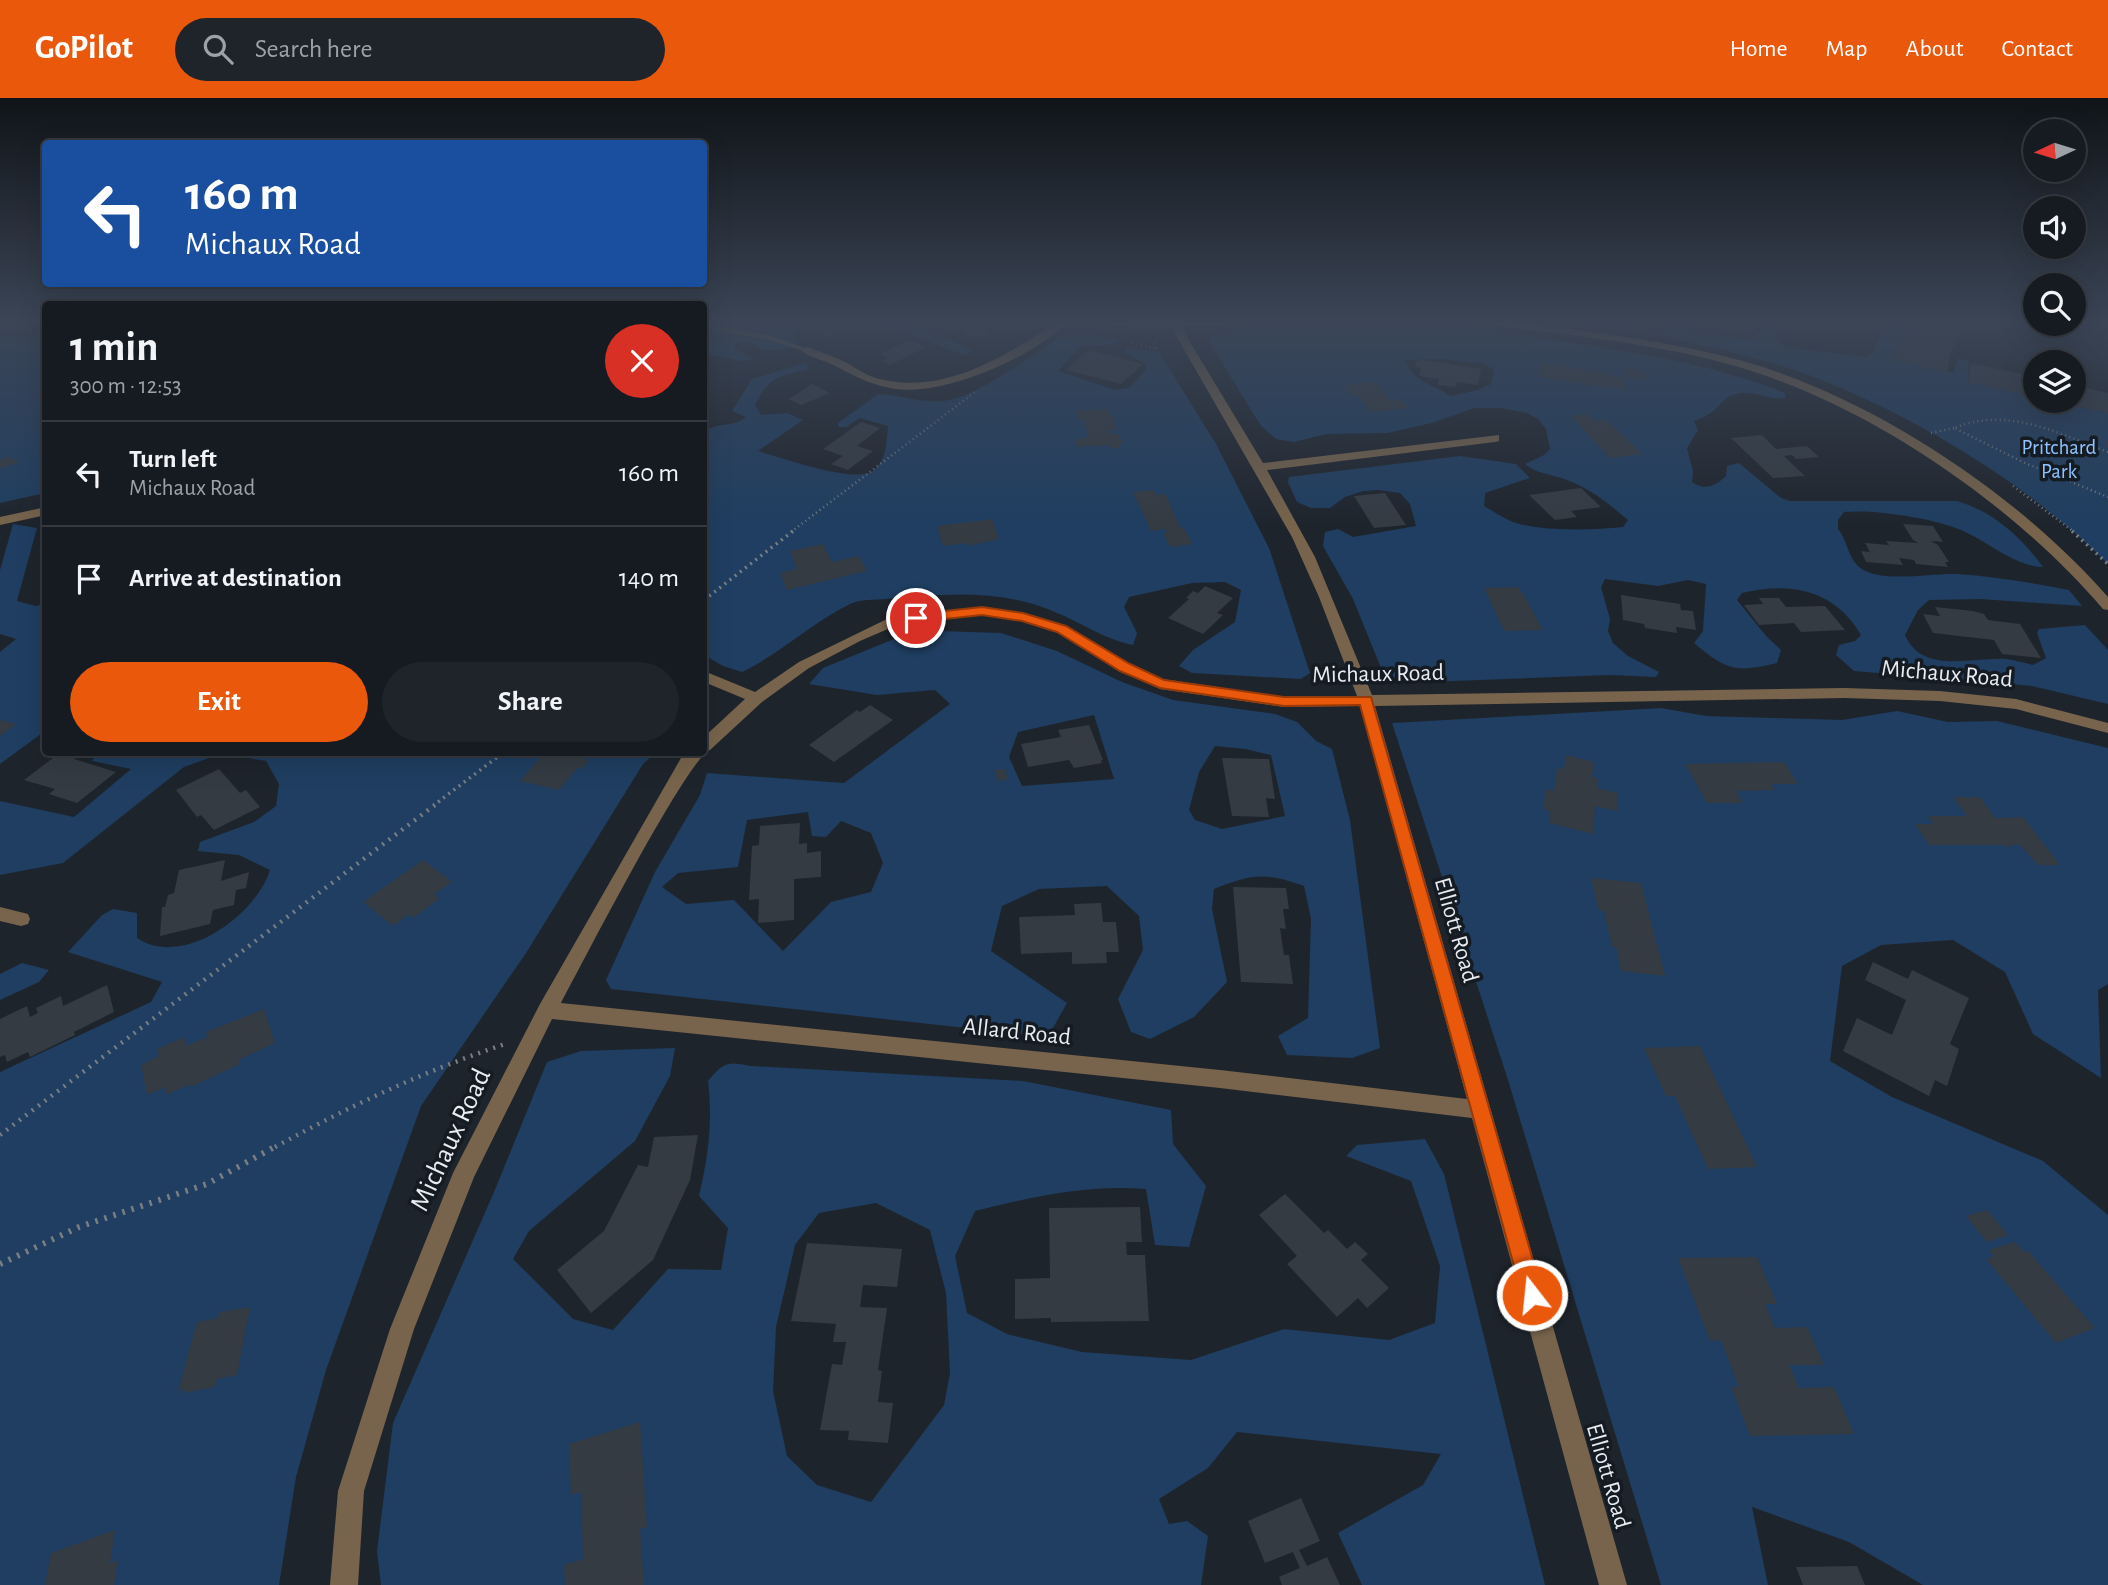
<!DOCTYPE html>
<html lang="en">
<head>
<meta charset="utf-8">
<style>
  body { margin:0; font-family:"Alegreya Sans",sans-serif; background:#1f242a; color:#f1f3f6; height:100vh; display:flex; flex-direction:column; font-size:26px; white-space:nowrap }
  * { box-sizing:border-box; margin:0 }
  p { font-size:23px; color:#9ea1a5 }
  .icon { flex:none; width:38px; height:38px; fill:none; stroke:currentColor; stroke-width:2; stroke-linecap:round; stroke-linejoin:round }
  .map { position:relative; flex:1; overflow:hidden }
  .details { position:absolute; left:42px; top:203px; width:665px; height:455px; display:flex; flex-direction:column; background:#161b21; border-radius:7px; box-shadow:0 7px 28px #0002,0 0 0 2px #35393f }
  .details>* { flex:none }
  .guide { position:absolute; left:42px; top:42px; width:665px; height:147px; border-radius:7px; box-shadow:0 7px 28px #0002,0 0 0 2px #35393f; background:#1a4fa0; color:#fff; overflow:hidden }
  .needle { width:46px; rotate:266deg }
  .controls { position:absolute; left:2023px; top:21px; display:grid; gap:14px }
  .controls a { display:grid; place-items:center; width:63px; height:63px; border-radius:50%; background:#161b21; box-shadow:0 7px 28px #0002,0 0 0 2px #35393f; font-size:35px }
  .pin { position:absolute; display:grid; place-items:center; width:60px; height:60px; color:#fff; margin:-30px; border:4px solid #fff; border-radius:50%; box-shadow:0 2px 7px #0007 }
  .me { position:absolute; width:77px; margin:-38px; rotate:344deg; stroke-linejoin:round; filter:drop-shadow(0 0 5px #0008) }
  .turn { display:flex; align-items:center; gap:24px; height:147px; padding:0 28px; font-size:32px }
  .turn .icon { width:91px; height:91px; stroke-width:2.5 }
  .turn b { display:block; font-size:49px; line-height:60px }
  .round { display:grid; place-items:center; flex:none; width:74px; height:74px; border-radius:37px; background:#1f242a }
  .overview { display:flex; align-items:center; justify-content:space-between; height:119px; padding:0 28px }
  h1 { font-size:42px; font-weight:700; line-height:52px }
  .primary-button { display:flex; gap:14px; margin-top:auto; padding:14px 28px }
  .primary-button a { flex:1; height:80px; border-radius:42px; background:#ea580c; color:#fff; font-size:28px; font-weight:700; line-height:80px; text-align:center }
  .primary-button a+a { background:#1f242a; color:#f1f3f6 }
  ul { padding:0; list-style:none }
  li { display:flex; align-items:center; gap:21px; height:105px; padding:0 28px; border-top:2px solid #35393f }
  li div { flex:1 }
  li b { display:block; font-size:26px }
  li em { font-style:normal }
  header { display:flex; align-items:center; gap:42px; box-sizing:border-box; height:98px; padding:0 35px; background:#ea580c; color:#fff }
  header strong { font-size:33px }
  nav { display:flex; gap:38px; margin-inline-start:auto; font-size:24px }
  .search { width:490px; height:63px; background:#1f242a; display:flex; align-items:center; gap:18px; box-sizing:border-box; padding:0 24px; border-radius:38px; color:#9ea1a5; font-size:26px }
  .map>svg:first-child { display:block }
</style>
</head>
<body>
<header>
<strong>GoPilot</strong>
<div class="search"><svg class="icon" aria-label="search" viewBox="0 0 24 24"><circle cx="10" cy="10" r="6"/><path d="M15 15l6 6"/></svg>Search here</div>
<nav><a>Home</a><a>Map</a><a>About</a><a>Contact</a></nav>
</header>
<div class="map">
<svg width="2108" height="1487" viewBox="0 0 2108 1487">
  <rect width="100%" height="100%" fill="#1e242c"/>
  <path fill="#1f3e61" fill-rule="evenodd" d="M704 222H810L799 228 795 234 798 243C790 251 774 255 763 251 756 249 753 244 746 243L736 246 734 251 755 261 739 263 704 255Z
    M876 222C911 222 942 238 973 253L965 258Z
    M1392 222C1446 224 1498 233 1551 241 1630 254 1711 265 1785 295V300C1771 303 1756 293 1741 295 1721 298 1723 308 1709 316 1705 319 1698 321 1694 323L1698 332 1687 350 1693 373 1692 384C1704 393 1716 388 1726 378L1727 368 1739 365 1781 400 1790 403H1957C1994 414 2020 438 2043 469 2016 469 1987 443 1961 432 1933 420 1874 411 1844 414L1838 422V431C1848 443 1848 462 1862 471 1883 485 1931 475 1957 476 1994 478 2032 485 2069 492L2082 508 1980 501 1929 502 1918 512 1905 537C1923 577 1971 559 2006 561 2015 562 2024 565 2033 567L2046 560 2037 535 2039 531 2085 527 2108 552V606L2032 588 1854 573 1836 557 1839 547 1855 543 1861 537C1835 492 1791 483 1742 495L1737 502 1767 539 1781 552 1777 565C1735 575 1726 572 1694 545L1703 533 1706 486 1688 482 1658 488 1605 481 1601 489 1610 521 1608 533 1613 545 1628 558 1659 574 1656 579 1609 577 1428 584 1391 579 1381 570 1353 501 1323 448 1325 434 1338 431 1353 439 1416 428 1410 406 1400 395 1379 392 1363 393 1345 399 1330 410H1311L1297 404 1288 384 1289 379 1460 358 1516 366 1530 380 1485 395 1484 408C1493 413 1503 420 1513 424 1541 434 1594 432 1623 429L1628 422C1609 406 1591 391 1567 382 1553 376 1536 376 1525 366L1544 357 1550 351 1546 331 1538 321 1527 315 1500 310H1474L1432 325 1387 335 1326 336 1294 344 1276 341 1261 328 1208 242C1228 222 1360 222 1392 222ZM1442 261 1484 266 1494 272 1491 286 1478 292 1450 298C1432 285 1413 284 1405 262Z
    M1543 222H1615L1617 227C1632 232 1649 237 1665 234L1667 222H1691L1687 227 1690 233 1753 241 1770 222 1779 228 1775 238 1785 249 1865 259 1873 255 1885 222H1909L1904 244H1900L1894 262 1953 275 1958 260 1969 263 1968 284 2035 299V303H2052L2108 315V466C2029 386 1908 313 1803 275 1761 260 1717 251 1675 241 1632 230 1586 228 1543 222Z
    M1069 233 1120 242 1110 247 1081 248 1058 273 1115 292 1129 290 1146 272V266L1125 255 1127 250 1159 254 1216 346 1269 450 1310 575 1301 581 1192 575 1179 568 1193 552 1235 524 1241 492 1225 484 1192 485 1129 499 1124 509 1137 535 1133 547C1103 541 1079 523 1050 512 998 491 941 496 887 501 875 502 860 501 850 506 811 525 780 556 742 574L723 568 704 557V449L707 447 704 442V334C719 323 734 330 746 319L732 313 752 281 805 265 809 271C779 279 770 277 755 307L761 317 787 315 803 322 758 353C780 359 855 386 873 373 886 364 887 343 888 328L860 320 846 329H838V325L878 296C900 297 921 305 943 303 975 302 1040 251 1069 233Z
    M45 234V395L0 405V237L31 238Z
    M13 426 37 430 17 503 36 508 45 505V633L0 666V554L16 541 0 536V472Z
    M939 533 1001 535 1057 553 1122 584 1173 602 1275 616 1297 624 1316 643 1332 651 1350 722 1380 950 1352 960 1287 957 1278 938 1308 920 1311 821 1304 788C1265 774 1252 776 1214 791L1212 811 1227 884 1194 919 1150 941 1131 934 1118 901 1143 852 1139 818 1107 788 1039 791 1002 808 991 853 1067 905 1048 939 611 891 606 882 655 774 700 697 707 675 844 685 950 606 935 592 877 597 809 586 823 570 894 541ZM1094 617 1114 681 1022 688 1009 659 1018 634ZM1215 648 1245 651 1271 657 1285 718 1222 731 1195 722 1189 712 1199 674ZM808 714 812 738 826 739 841 723 871 735 883 765 871 794 831 804 783 853 734 802 686 806 662 789 678 775 738 769 747 722Z
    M1661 610 1706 618 1842 622 1897 613 1948 624 1997 623 2108 650V886L2098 892 2101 980 2033 936 2005 874 1953 842 1881 847 1842 868 1830 963 1892 999 2043 1063 2108 1117V1487H1923L1849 1444 1752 1409 1768 1487H1661L1508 982 1392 625Z
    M97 655H655L643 666 526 855 421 1008 326 1272 296 1379 279 1487H0V974L151 904 162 884 68 854 102 817 113 811 137 815V840C183 871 256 817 270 772L239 757 198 753 200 744 254 724 276 708 279 686 266 663 249 660H209L184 669 63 765 0 777V703L74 719 131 671 92 663Z
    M22 865 49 872 39 884 0 902V876Z
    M675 950 670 978 635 1043 529 1133 513 1161 573 1221 613 1232 668 1171 721 1172 728 1130 699 1098C708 1060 713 1023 708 983 724 964 727 963 751 968L1023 983 1171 1012 1173 1046 1206 1088 1189 1149 1155 1147 1146 1091C1088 1086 1031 1099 975 1113L955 1158 967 1215 1007 1236 1082 1254 1191 1262 1284 1231 1389 1242 1435 1225 1440 1168 1411 1083 1346 1058 1357 1047 1425 1041 1444 1076 1545 1487H1362L1338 1435 1423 1387 1441 1356 1237 1334 1208 1370 1159 1401 1169 1426 1187 1423 1208 1438 1201 1487H381L377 1453 393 1325 494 1094 547 964 581 953ZM876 1105 930 1132 946 1195 950 1275 944 1307 871 1404 817 1387 787 1358 773 1293 776 1229 795 1147 819 1115Z"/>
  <path fill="#343b43" d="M7 222H42L44 224 6 234 0 233V224Z
    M823 222H828L848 226 830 238 807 232Z
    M955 222H980L990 236 966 240 960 230 950 231 945 223Z
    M1698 222H1756L1761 223 1751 238 1696 225Z
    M1909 222H1959L1957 227 1961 228 1955 249H1952L1947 274 1894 262 1900 243 1904 244Z
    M911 242 926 249 890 267 882 263 889 260 880 256Z
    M1089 252 1143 266 1121 286 1066 272Z
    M1424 262 1481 271 1478 287 1457 284 1456 289 1438 287 1439 281 1419 278 1421 270 1415 269 1416 263Z
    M1540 264 1625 280V292L1538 279Z
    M1971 265 2035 279V299L1968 284Z
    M1626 271 1645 274 1644 282 1625 279Z
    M1375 284 1390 302 1401 301 1408 310 1371 314 1358 297 1352 298 1344 287Z
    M812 286 830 295 801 307 789 301Z
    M2074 287 2108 295V315L2057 304 2074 303Z
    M1108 311 1117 332H1108L1109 336H1119L1122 346 1119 347 1120 350H1110L1109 347 1077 349 1075 341 1089 340 1084 322H1079L1076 313Z
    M1587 316 1594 323 1607 322 1642 356 1610 360 1571 318Z
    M861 324 880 330 857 348 873 353 848 372 831 366 843 358 823 351Z
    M1762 337 1776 351 1807 348 1819 359 1796 361 1792 357 1784 358 1805 378 1773 380 1731 340Z
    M10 358 11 362 16 361 18 365 0 370V361Z
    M1581 390 1601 409 1571 413 1577 419 1555 422 1529 397Z
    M1153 392 1156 397 1165 396 1180 429 1185 432 1192 446 1170 449 1163 435H1167L1165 431 1151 433 1133 394Z
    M1385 395 1406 427 1374 430 1354 398Z
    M992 421 999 441 967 448V445L943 448 937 428Z
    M1903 426 1933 428 1943 444 1931 443 1938 447 1949 464H1945L1948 469 1916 466 1914 462 1899 460 1903 467 1866 464 1861 453 1870 454 1865 445 1889 447 1886 443 1918 445 1913 442Z
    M823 446 832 464 859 458 867 473 787 492 780 475 797 471 790 453Z
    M1205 488 1233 500 1217 515 1223 517 1203 536 1168 520 1189 501 1186 500 1193 493 1198 495Z
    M1517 489 1524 497 1543 532 1504 533 1484 490Z
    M1621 497 1680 506 1681 512 1693 513 1696 532 1676 529 1677 535 1645 530 1644 526 1623 522Z
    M1759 500H1779L1786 509 1825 508 1845 532 1801 534 1794 525 1759 527 1744 507 1763 506Z
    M1935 509 1973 513 1984 516 1988 522 2020 526 2041 560 2002 556 1994 542 1933 535 1923 516 1940 518Z
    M870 607 893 622 834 664 809 647 857 612 860 614Z
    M0 622 16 626 0 638Z
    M1089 627 1103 662H1101L1102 665 1074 670 1069 662 1028 669 1021 646 1061 639 1058 632Z
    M61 654H83L74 661 116 674 77 705 49 696 55 691 24 682Z
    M545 654H590L584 661 589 662 582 671 577 670 559 692 520 683Z
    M1566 657 1594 664 1592 679 1598 680 1597 690 1618 695 1617 713 1595 708 1593 736 1549 725 1550 713 1543 711 1546 691 1554 693 1557 670 1564 671Z
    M1222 660 1269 661 1275 701 1266 700 1269 719 1232 718Z
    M1784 664 1798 686H1771L1775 692 1736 693 1743 705H1707L1685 666Z
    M219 671 240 695 246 692 260 709 214 732 201 717 197 719 176 692Z
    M1005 671 1008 681 998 683 994 672Z
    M1953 699H1980L1995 720 2023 719 2060 767H2038L2019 746 2004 749 2002 747H1929L1915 726H1933L1928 718H1967Z
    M800 725 799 746 807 745V755L821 753V779L794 781V822L758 825 759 801 749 802 752 748 759 747 760 728Z
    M225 762 221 783 249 774 246 790 236 792 234 807 213 812 210 826 160 838 162 809H165L168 797 174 795 179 772Z
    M423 762 452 784 434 796 440 800 413 820 409 816 393 828 363 804Z
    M1591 780 1641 785 1665 878 1621 873 1616 849H1612L1604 813H1599Z
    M1233 789 1286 790 1289 811H1283L1286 831 1280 830 1284 857H1289L1293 886 1241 884Z
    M1101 805 1103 824H1116L1119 854H1106L1107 865 1072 866V854L1021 856 1019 819 1075 817 1074 806Z
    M1873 864 1908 881 1912 872 1969 900 1950 946 1959 951 1947 988 1935 982 1929 998 1843 953 1857 920 1892 937 1906 902 1865 882Z
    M107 887 114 914 74 934 75 937 30 959 28 954 7 964 5 957 0 959V921L27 908 30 919 38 915 36 910 61 898 63 908Z
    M264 911 275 945 238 962 240 966 190 989V986L166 997 165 989 147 997 141 967 159 958 157 951 184 939 186 948 207 939 206 934Z
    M1700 948 1757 1069 1708 1071 1675 998H1666L1644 950Z
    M698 1037 690 1082 653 1162 591 1215 557 1172 604 1133 638 1067 648 1069 654 1039Z
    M1285 1096 1324 1135 1328 1132 1347 1151 1355 1144 1368 1156 1361 1162 1389 1190 1367 1210 1358 1200 1337 1219 1287 1166 1297 1158 1259 1117Z
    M1140 1109 1142 1144H1126L1127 1157H1145L1149 1223 1051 1224V1220L1015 1221V1181L1050 1180 1049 1110Z
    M1987 1112 2008 1137 1987 1144 1966 1118Z
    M2015 1144 2024 1154 2028 1153 2095 1230 2056 1245 1986 1161 1994 1158 1989 1152Z
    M807 1145 902 1151 897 1189 863 1187 860 1209 887 1210 878 1272 882 1273 878 1304 893 1305 888 1345 848 1342 849 1333 820 1332 832 1266 842 1267 846 1244H833L836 1226 791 1223Z
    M1757 1159 1777 1206H1765L1775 1230 1807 1229 1824 1267H1789L1799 1290 1834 1289 1854 1336 1750 1338 1731 1289H1739L1721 1242 1710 1243 1678 1160Z
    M250 1209 237 1277 217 1281 214 1289 184 1295 185 1291 178 1293 197 1224 218 1220 220 1214Z
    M640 1324 647 1429 640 1431 644 1487H565L564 1467 583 1461 581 1394 571 1397 569 1346Z
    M1301 1400 1320 1443 1299 1452 1307 1468 1327 1459 1340 1487H1282L1279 1479 1300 1470 1293 1454 1265 1465 1248 1423Z
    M115 1432 110 1465 118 1462 114 1487H45L51 1455Z
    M1857 1468 1865 1487H1803L1796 1469Z"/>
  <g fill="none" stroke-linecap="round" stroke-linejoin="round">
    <path stroke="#797e85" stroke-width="2.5" stroke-dasharray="1 3.5" stroke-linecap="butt" d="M1132 245 1157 251 1154 243
      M1931 335 1954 330
      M2108 354C2057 335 2008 308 1954 330L2025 365 2108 399
      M2013 388 2074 434
      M791 434 975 294"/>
    <path stroke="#797e85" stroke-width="3.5" stroke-dasharray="2 4.5" stroke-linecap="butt" d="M2072 433 2108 466
      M704 502 793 433
      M438 704 504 654"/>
    <path stroke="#797e85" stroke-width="4.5" stroke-dasharray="2 6" stroke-linecap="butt" d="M0 1037 440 703
      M275 1049C352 1007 422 974 505 946"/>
    <path stroke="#797e85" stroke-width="6" stroke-dasharray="2.5 7" stroke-linecap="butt" d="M0 1166 79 1129 207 1086 278 1047"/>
    <path fill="#78644c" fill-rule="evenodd" d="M704 227 768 237 808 251 804 253 767 241 704 231Z"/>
    <path fill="#78644c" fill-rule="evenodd" d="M1060 222H1071C1036 257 947 298 896 291 873 288 857 279 837 269 825 262 809 260 799 251L808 249C819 254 831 257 843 263 854 268 864 277 876 280 943 299 1007 257 1060 222Z
      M1083 222H1269L1264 225 1181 229 1263 365 1499 337V343L1495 344 1267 372 1315 459 1372 597 1844 590 1940 593 2016 601 2108 625V635L2016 611 1940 603 1844 600 1375 608 1627 1487H1599L1472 1020 1220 990 552 921 474 1079 414 1231 364 1393 358 1487H330L338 1393 390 1231 453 1075 540 906 681 660 687 654H704V639L745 601 704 584V573L755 594 799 564 889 520 982 509 1023 515 1067 528 1130 567 1163 581 1284 599 1357 598 1319 499 1292 439 1171 229 1142 230 1088 225ZM982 517 1021 523 1057 534 1120 573 1160 591 1284 609 1360 608 1467 1001 1220 972 561 905C580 870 688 659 710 652L762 604 809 570 860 543 897 527Z
      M1473 222H1498C1580 233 1663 241 1743 263 1874 300 2019 397 2108 499V512L2103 511C2013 406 1869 306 1735 268 1651 244 1564 237 1478 225Z
      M46 409V417L0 427V419Z
      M0 809 28 816 30 821 28 826 21 828 0 823Z"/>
  </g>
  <linearGradient id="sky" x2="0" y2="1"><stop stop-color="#101418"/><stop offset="0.52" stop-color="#3b4556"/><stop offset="1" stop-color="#3b4556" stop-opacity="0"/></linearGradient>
  <rect width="2108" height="430" fill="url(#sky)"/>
  <path fill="#ea580c" stroke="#983908" stroke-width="2" d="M982 509 1023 515 1066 528 1130 566 1164 582 1284 599H1371L1543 1197 1540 1204 1532 1208 1525 1204 1522 1197 1360 607 1284 608 1160 590 1120 573 1057 534 1022 523 982 517 916 524 910 520 916 516Z"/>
  <g text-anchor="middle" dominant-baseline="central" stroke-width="7" stroke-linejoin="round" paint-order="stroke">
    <g font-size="21" fill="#8ec3ff" stroke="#151b22">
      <text x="2059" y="349">Pritchard<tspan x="2059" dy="24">Park</tspan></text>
    </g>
    <g font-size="24" fill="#e8ecf2" stroke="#151b22">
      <text transform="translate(1378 576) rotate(-1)">Michaux Road</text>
      <text transform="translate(1947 576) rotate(5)">Michaux Road</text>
      <text transform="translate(1456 832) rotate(74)">Elliott Road</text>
      <text transform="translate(1017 934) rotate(6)">Allard Road</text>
      <text transform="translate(1608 1378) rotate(74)">Elliott Road</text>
    </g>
    <g font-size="28" fill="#e8ecf2" stroke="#151b22">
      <text transform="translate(451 1042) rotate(-65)">Michaux Road</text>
    </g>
  </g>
</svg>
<div class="controls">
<a><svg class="needle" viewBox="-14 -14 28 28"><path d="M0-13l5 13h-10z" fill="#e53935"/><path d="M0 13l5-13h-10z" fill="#9ea1a5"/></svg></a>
<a><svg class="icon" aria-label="sound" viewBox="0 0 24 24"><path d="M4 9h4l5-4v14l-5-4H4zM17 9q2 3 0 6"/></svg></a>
<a><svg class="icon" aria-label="search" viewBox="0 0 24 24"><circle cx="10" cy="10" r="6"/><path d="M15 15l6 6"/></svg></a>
<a><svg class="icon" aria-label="layers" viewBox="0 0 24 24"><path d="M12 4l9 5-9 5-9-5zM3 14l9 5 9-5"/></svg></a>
</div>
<div class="pin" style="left:916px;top:520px;background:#d93025"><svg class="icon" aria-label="arrive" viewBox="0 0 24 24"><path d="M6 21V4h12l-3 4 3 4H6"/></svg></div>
<svg class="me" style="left:1532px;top:1197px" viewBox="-20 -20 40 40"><circle r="17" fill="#ea580c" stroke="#fff" stroke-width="3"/><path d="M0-11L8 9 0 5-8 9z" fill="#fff"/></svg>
<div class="guide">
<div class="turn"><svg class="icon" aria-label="left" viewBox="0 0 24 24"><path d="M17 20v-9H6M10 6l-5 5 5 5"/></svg><div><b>160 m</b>Michaux Road</div></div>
</div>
<section class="details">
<div class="overview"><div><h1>1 min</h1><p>300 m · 12:53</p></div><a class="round" style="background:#d93025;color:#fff"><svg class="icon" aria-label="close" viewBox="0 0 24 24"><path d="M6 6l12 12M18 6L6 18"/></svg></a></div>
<ul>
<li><svg class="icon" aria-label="left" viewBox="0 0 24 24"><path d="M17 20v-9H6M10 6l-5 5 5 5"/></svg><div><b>Turn left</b><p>Michaux Road</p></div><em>160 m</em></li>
<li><svg class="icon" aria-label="arrive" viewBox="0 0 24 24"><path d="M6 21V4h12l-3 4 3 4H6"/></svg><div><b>Arrive at destination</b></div><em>140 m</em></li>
</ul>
<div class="primary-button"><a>Exit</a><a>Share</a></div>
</section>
</div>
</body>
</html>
